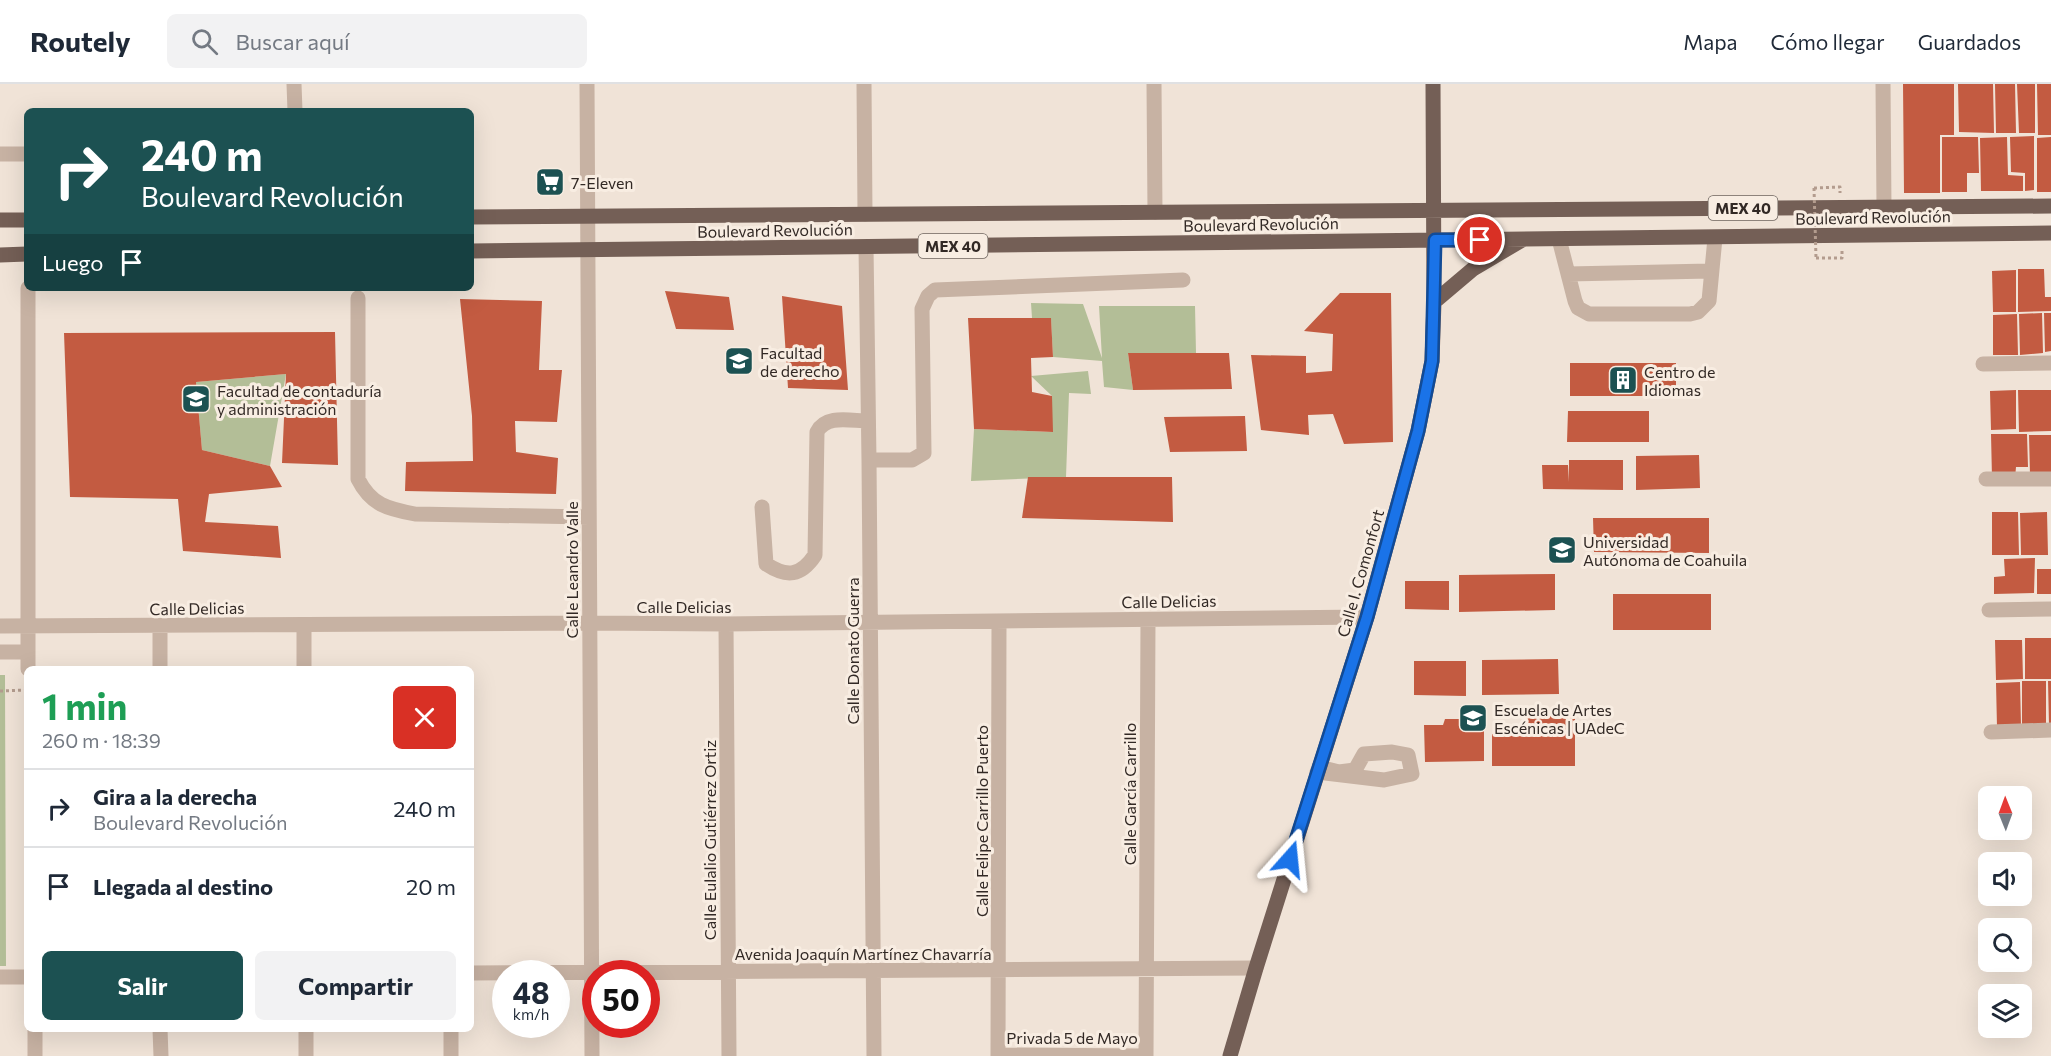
<!DOCTYPE html>
<html lang="es">
<head>
<meta charset="utf-8">
<style>
  body { margin:0; font-family:Commissioner,sans-serif; background:#f2f2f3; color:#1f2937; height:100vh; display:flex; flex-direction:column; font-size:22px; white-space:nowrap }
  * { box-sizing:border-box; margin:0 }
  p { font-size:20px; color:#747a83 }
  .icon { flex:none; width:33px; height:33px; fill:none; stroke:currentColor; stroke-width:2; stroke-linecap:round; stroke-linejoin:round }
  .map { position:relative; flex:1; overflow:hidden }
  .panel { position:absolute; left:24px; top:582px; width:450px; height:366px; display:flex; flex-direction:column; background:#fff; border-radius:9px; box-shadow:0 6px 24px #0002 }
  .panel>* { flex:none }
  .banner { position:absolute; left:24px; top:24px; width:450px; height:183px; border-radius:9px; box-shadow:0 6px 24px #0002; background:#1c5152; color:#fff; overflow:hidden }
  .needle { width:39px; rotate:359deg }
  .fabs { position:absolute; left:1978px; top:702px; display:grid; gap:12px }
  .fabs a { display:grid; place-items:center; width:54px; height:54px; border-radius:9px; background:#fff; box-shadow:0 6px 24px #0002; font-size:30px }
  .speed { position:absolute; left:492px; top:876px; display:flex; gap:12px; font-size:30px; font-weight:700; text-align:center }
  .speed>* { display:grid; place-content:center; width:78px; height:78px; border-radius:50%; background:#fff; box-shadow:0 6px 24px #0002; line-height:1 }
  .speed small { font-size:15px; font-weight:400 }
  .speed .limit { border:9px solid #d22; background:#fff; color:#111 }
  .pin { position:absolute; display:grid; place-items:center; width:51px; height:51px; color:#fff; margin:-26px; border:3px solid #fff; border-radius:50%; box-shadow:0 2px 6px #0007 }
  .me { position:absolute; width:66px; margin:-33px; rotate:18deg; stroke-linejoin:round; filter:drop-shadow(0 0 4px #0008) }
  .turn { display:flex; align-items:center; gap:21px; height:126px; padding:0 18px; font-size:27px }
  .turn .icon { width:78px; height:78px; stroke-width:2.5 }
  .turn b { display:block; font-size:42px; line-height:51px }
  .then { display:flex; align-items:center; height:57px; padding:0 18px; background:#0003; gap:12px; font-size:22px }
  .round { display:grid; place-items:center; flex:none; width:63px; height:63px; border-radius:9px; background:#f2f2f3 }
  .overview { display:flex; align-items:center; justify-content:space-between; height:102px; padding:0 18px }
  h1 { font-size:36px; font-weight:700; line-height:45px; color:#1e9e55 }
  .action { display:flex; gap:12px; margin-top:auto; padding:12px 18px }
  .action a { flex:1; height:69px; border-radius:9px; background:#1c5152; color:#fff; font-size:24px; font-weight:700; line-height:69px; text-align:center }
  .action a+a { background:#f2f2f3; color:#1f2937 }
  ul { padding:0; list-style:none }
  li { display:flex; align-items:center; gap:18px; height:78px; padding:0 18px; border-top:2px solid #e0e1e3 }
  li div { flex:1 }
  li b { display:block; font-size:22px }
  li em { font-style:normal }
  header { display:flex; align-items:center; gap:36px; box-sizing:border-box; height:84px; padding:0 30px; background:#fff; border-bottom:2px solid #e0e1e3 }
  header strong { font-size:28px }
  nav { display:flex; gap:33px; margin-inline-start:auto; font-size:21px }
  .search { width:420px; height:54px; background:#f2f2f3; display:flex; align-items:center; gap:15px; box-sizing:border-box; padding:0 21px; border-radius:9px; color:#747a83; font-size:22px }
  .map>svg:first-child { display:block }
</style>
</head>
<body>
<header>
<strong>Routely</strong>
<div class="search"><svg class="icon" aria-label="search" viewBox="0 0 24 24"><circle cx="10" cy="10" r="6"/><path d="M15 15l6 6"/></svg>Buscar aquí</div>
<nav><a>Mapa</a><a>Cómo llegar</a><a>Guardados</a></nav>
</header>
<div class="map">
<svg width="2051" height="972" viewBox="0 0 2051 972">
  <rect width="100%" height="100%" fill="#f0e3d7"/>
  <path fill="#b3be97" d="M1031 219 1083 220 1102 274 1099 222H1195L1196 269H1128L1133 306 1104 303 1102 277 1053 273 1051 235 1032 234Z
    M1088 287 1091 310 1069 309 1066 393 971 397 974 345 1052 348V312L1031 292Z
    M286 290 270 382 202 366 196 298Z
    M0 591H5L6 882H0Z"/>
  <path fill="#c35b41" d="M1903 0H1954V51H1940V109H1904Z
    M1958 0H1993L1994 49 1959 48Z
    M1995 0H2015L2016 49H1996Z
    M2017 0H2035V49H2019Z
    M2037 0H2051V51H2038Z
    M2034 52V106L2025 107V89L2011 88 2010 53Z
    M1942 53H1978L1979 89H1967V108H1942Z
    M2007 53 2008 91 2023 92V107H1981L1980 54Z
    M2051 53V108H2037V54Z
    M2018 185H2044L2045 213H2051V227L2018 228Z
    M2016 186V228H1993L1992 187Z
    M665 207 729 213 734 246 676 245Z
    M1340 209H1391L1393 358 1344 360 1333 330 1308 331 1309 351 1261 346 1251 271 1306 272V289L1332 287 1333 250 1304 247Z
    M782 212 842 222 848 306 788 304Z
    M460 215 542 217 539 286H562L557 338 515 337 516 368 558 374 556 410 405 407 406 378 473 377 472 332Z
    M2042 229 2043 269 2020 271 2019 230Z
    M2044 229H2051V267L2045 268Z
    M2017 230 2018 271H1993V231Z
    M968 234H1051L1053 273 1031 274 1032 308 1052 312 1053 348 974 345Z
    M335 248 338 381 282 379 286 290 196 298 202 366 270 382 282 403 209 410 205 438 278 442 281 474 183 467 178 415 70 413 64 249Z
    M1128 269H1229L1232 305 1133 306Z
    M1570 279H1676V312H1570Z
    M2016 306V345L1991 346 1990 307Z
    M2018 306H2051V347L2019 348Z
    M1568 327H1649V358H1567Z
    M1245 332 1247 367 1170 368 1164 333Z
    M1991 350H2027L2028 383H2016L2015 394H1992Z
    M2029 351H2051V391H2030Z
    M1699 371 1700 404 1636 406V372Z
    M1569 376H1623V406L1543 405 1542 381H1568L1569 398Z
    M1028 393H1172L1173 438 1022 434Z
    M1992 428H2018L2019 471H1992Z
    M2047 428 2048 471H2021L2020 429Z
    M1593 434H1709V469L1594 468Z
    M2035 474 2034 509 1994 510V493L2005 492 2004 475Z
    M2037 485H2051V510H2037Z
    M1555 490V526L1459 528V491Z
    M1405 497H1449V526L1405 525Z
    M1613 510H1711V546H1613Z
    M2025 554H2051V595H2025Z
    M1995 556H2022L2023 595 1996 596Z
    M1558 575 1559 610 1482 611V576Z
    M1414 577H1466V612L1414 611Z
    M2022 597H2046V640L2022 641Z
    M2048 597H2051V641H2049Z
    M2020 598 2021 642 1997 643 1996 599Z
    M1525 632H1575V682H1492V650H1526Z
    M1445 635H1463V641H1484V677L1425 678 1424 641H1443Z"/>
  <g fill="none" stroke-linecap="round" stroke-linejoin="round">
    <path stroke="#b39c8e" stroke-width="3" stroke-dasharray="3 3" stroke-linecap="butt" d="M1814 104 1840 103V109
      M1816 174H1842V166
      M0 607 27 606"/>
    <path stroke="#c7b2a3" stroke-width="15" d="M294 0 295 27
      M587 0 592 972
      M864 0 865 130
      M1154 0 1155 128
      M1883 0 1884 123
      M0 70H27
      M1559 155 1575 217 1578 224 1589 230H1690L1698 228 1709 217 1715 154
      M866 163 869 376 874 972
      M1568 190 1710 187
      M358 214V395C371 421 388 425 415 430L589 433
      M1983 280 2051 279
      M869 376H912L924 369 922 225 928 212 935 206 1183 196
      M1986 395H2051
      M762 423 766 480C787 494 801 492 815 471L817 348C826 330 851 337 868 337
      M1989 526 2051 525
      M726 540 729 972
      M304 541V585
      M0 542 589 539 726 540 1367 533
      M0 568H28
      M28 585V204
      M160 585V543
      M1991 648 2051 646
      M1317 688 1384 696 1412 690 1408 671 1392 668 1364 670 1355 686 1339 688 1319 683
      M471 889 1256 884
      M0 893H27
      M160 945 161 972
      M306 945V972
      M451 945V972
      M998 971 1146 972
      M35 972V945
      M998 972 999 537
      M1146 972 1148 536"/>
    <path stroke="#745f56" stroke-width="15" d="M471 133 2051 122
      M0 136H27
      M471 167 2051 149
      M0 171 27 170
      M1434 218 1473 185 1522 156
      M1230 972 1256 884 1367 533 1418 347 1432 277 1434 218 1433 0"/>
    <path stroke="#b39c8e" stroke-width="3" stroke-dasharray="3 3" stroke-linecap="butt" d="M1814 104 1816 174"/>
  </g>
  <g fill="none" stroke-linecap="round" stroke-linejoin="round">
    <g stroke="#114b97" stroke-width="15">
      <path id="route" d="M1290 775 1367 533 1418 347 1432 277 1435 156H1480"/>
    </g>
    <use href="#route" stroke="#1a73e8" stroke-width="10"/>
  </g>
  <defs>
    <g id="supermarket-square" transform="scale(1.5)"><rect x="-9" y="-9" width="18" height="18" rx="4" fill="#1c5152" stroke="#f8ede2"/><path d="M-6-5.5h2.5l.6 2H6L4.5 2H-2.5L-4.4-4H-6ZM-1.5 3.2a1.3 1.3 0 1 0 .1 0ZM3 3.2a1.3 1.3 0 1 0 .1 0Z" fill="#fff"/></g>
    <g id="university-square" transform="scale(1.5)"><rect x="-9" y="-9" width="18" height="18" rx="4" fill="#1c5152" stroke="#f8ede2"/><path d="M0-5L7-2L0 1L-7-2ZM-4 1L0 2.5L4 1V4Q0 6-4 4Z" fill="#fff"/></g>
    <g id="building-square" transform="scale(1.5)"><rect x="-9" y="-9" width="18" height="18" rx="4" fill="#1c5152" stroke="#f8ede2"/><path d="M-4-6H4V6H1V3H-1V6H-4ZM-2.5-4.3h1.7v1.8h-1.7ZM.8-4.3h1.7v1.8H.8ZM-2.5-1h1.7V.8h-1.7ZM.8-1h1.7V.8H.8Z" fill="#fff"/></g>
  </defs>
  <g fill-rule="evenodd">
    <use href="#supermarket-square" x="550" y="98"/>
    <use href="#university-square" x="739" y="277"/>
    <use href="#building-square" x="1623" y="296"/>
    <use href="#university-square" x="196" y="315"/>
    <use href="#university-square" x="1562" y="466"/>
    <use href="#university-square" x="1473" y="634"/>
  </g>
  <g text-anchor="middle" dominant-baseline="central" stroke-width="6" stroke-linejoin="round" paint-order="stroke">
    <g fill="#f8ede2" stroke="#6d645e" stroke-width="1.5">
      <rect x="1708.5" y="112" width="69" height="24" rx="4.5"/>
      <rect x="918.5" y="150" width="69" height="24" rx="4.5"/>
    </g>
    <g font-size="15" font-weight="bold" fill="#322925">
      <text x="1743" y="124">MEX 40</text>
      <text x="953" y="162">MEX 40</text>
    </g>
    <g font-size="16" fill="#322925" stroke="#f8ede2" text-anchor="start">
      <text x="571" y="98">7-Eleven</text>
      <text x="760" y="268">Facultad<tspan x="760" dy="18">de derecho</tspan></text>
      <text x="1644" y="287">Centro de<tspan x="1644" dy="18">Idiomas</tspan></text>
      <text x="217" y="306">Facultad de contaduría<tspan x="217" dy="18">y administración</tspan></text>
      <text x="1583" y="457">Universidad<tspan x="1583" dy="18">Autónoma de Coahuila</tspan></text>
      <text x="1494" y="625">Escuela de Artes<tspan x="1494" dy="18">Escénicas | UAdeC</tspan></text>
    </g>
    <g font-size="16" fill="#322925" stroke="#f8ede2">
      <text transform="translate(1873 133) rotate(-1)">Boulevard Revolución</text>
      <text transform="translate(1261 140) rotate(-1)">Boulevard Revolución</text>
      <text transform="translate(775 146) rotate(-1)">Boulevard Revolución</text>
      <text transform="translate(571 486) rotate(-90)">Calle Leandro Valle</text>
      <text transform="translate(1360 489) rotate(-74)">Calle I. Comonfort</text>
      <text transform="translate(1169 517) rotate(-1)">Calle Delicias</text>
      <text x="684" y="522">Calle Delicias</text>
      <text transform="translate(197 524) rotate(-1)">Calle Delicias</text>
      <text transform="translate(852 567) rotate(-90)">Calle Donato Guerra</text>
      <text transform="translate(1129 710) rotate(-90)">Calle García Carrillo</text>
      <text transform="translate(981 737) rotate(-90)">Calle Felipe Carrillo Puerto</text>
      <text transform="translate(709 756) rotate(-90)">Calle Eulalio Gutiérrez Ortiz</text>
      <text x="863" y="869">Avenida Joaquín Martínez Chavarría</text>
      <text x="1072" y="953">Privada 5 de Mayo</text>
    </g>
  </g>
</svg>
<div class="fabs">
<a><svg class="needle" viewBox="-14 -14 28 28"><path d="M0-13l5 13h-10z" fill="#e53935"/><path d="M0 13l5-13h-10z" fill="#747a83"/></svg></a>
<a><svg class="icon" aria-label="sound" viewBox="0 0 24 24"><path d="M4 9h4l5-4v14l-5-4H4zM17 9q2 3 0 6"/></svg></a>
<a><svg class="icon" aria-label="search" viewBox="0 0 24 24"><circle cx="10" cy="10" r="6"/><path d="M15 15l6 6"/></svg></a>
<a><svg class="icon" aria-label="layers" viewBox="0 0 24 24"><path d="M12 4l9 5-9 5-9-5zM3 14l9 5 9-5"/></svg></a>
</div>
<div class="speed"><div>48<small>km/h</small></div><div class="limit">50</div></div>
<div class="pin" style="left:1480px;top:156px;background:#d93025"><svg class="icon" aria-label="arrive" viewBox="0 0 24 24"><path d="M6 21V4h12l-3 4 3 4H6"/></svg></div>
<svg class="me" style="left:1290px;top:775px" viewBox="-20 -20 40 40"><path d="M0-17L14 15 0 8-14 15z" fill="#1a73e8" stroke="#fff" stroke-width="4"/></svg>
<div class="banner">
<div class="turn"><svg class="icon" aria-label="right" viewBox="0 0 24 24"><path d="M7 20v-9h11M14 6l5 5-5 5"/></svg><div><b>240 m</b>Boulevard Revolución</div></div>
<div class="then">Luego<svg class="icon" aria-label="arrive" viewBox="0 0 24 24"><path d="M6 21V4h12l-3 4 3 4H6"/></svg></div>
</div>
<section class="panel">
<div class="overview"><div><h1>1 min</h1><p>260 m · 18:39</p></div><a class="round" style="background:#d93025;color:#fff"><svg class="icon" aria-label="close" viewBox="0 0 24 24"><path d="M6 6l12 12M18 6L6 18"/></svg></a></div>
<ul>
<li><svg class="icon" aria-label="right" viewBox="0 0 24 24"><path d="M7 20v-9h11M14 6l5 5-5 5"/></svg><div><b>Gira a la derecha</b><p>Boulevard Revolución</p></div><em>240 m</em></li>
<li><svg class="icon" aria-label="arrive" viewBox="0 0 24 24"><path d="M6 21V4h12l-3 4 3 4H6"/></svg><div><b>Llegada al destino</b></div><em>20 m</em></li>
</ul>
<div class="action"><a>Salir</a><a>Compartir</a></div>
</section>
</div>
</body>
</html>
